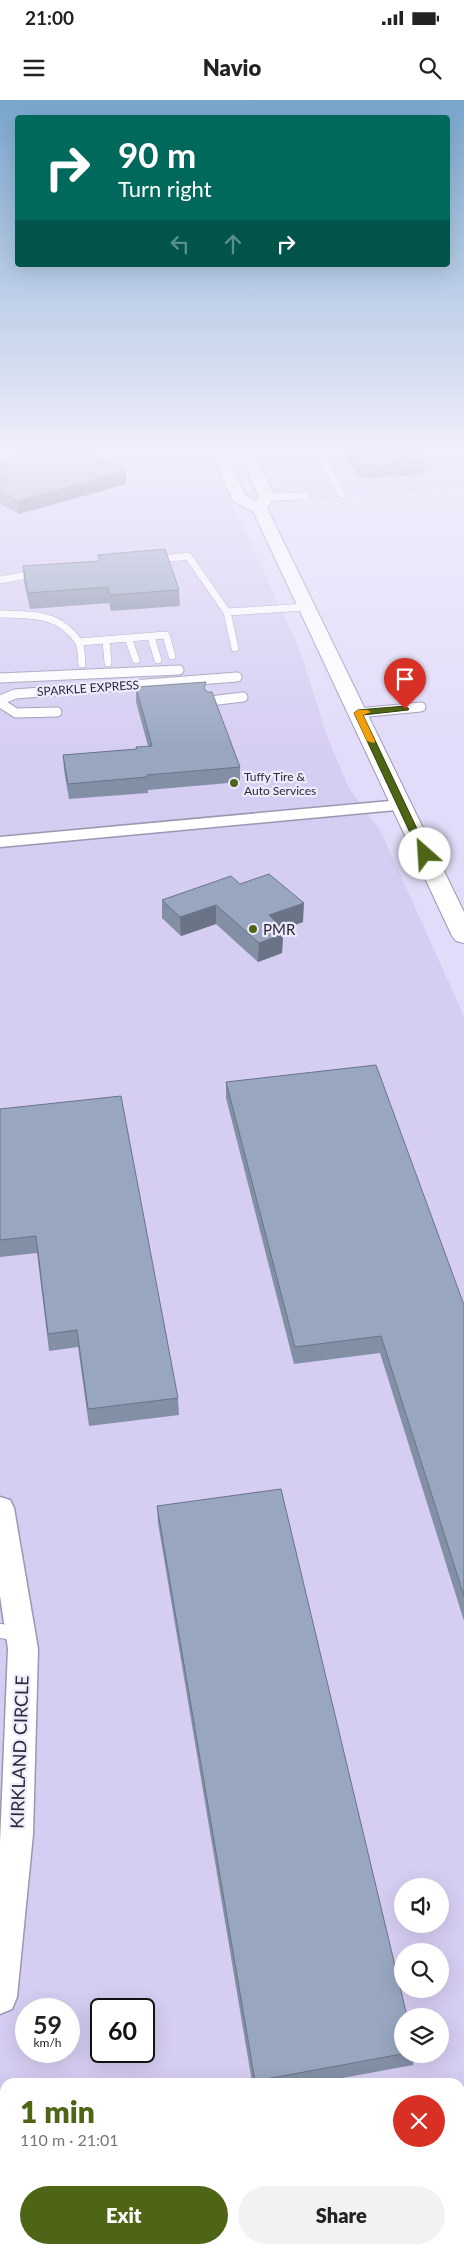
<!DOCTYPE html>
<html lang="en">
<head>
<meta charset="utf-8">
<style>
  body { margin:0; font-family:Lato,sans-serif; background:#f2f2f2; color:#222; height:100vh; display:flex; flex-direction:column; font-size:19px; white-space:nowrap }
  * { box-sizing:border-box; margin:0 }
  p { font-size:16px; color:#767676 }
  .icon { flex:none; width:28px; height:28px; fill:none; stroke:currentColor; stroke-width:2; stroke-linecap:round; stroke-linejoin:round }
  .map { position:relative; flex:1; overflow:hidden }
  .sheet { position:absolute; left:0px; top:1978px; width:465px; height:176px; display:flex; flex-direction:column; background:#fff; border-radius:15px 15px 0 0; box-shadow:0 5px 20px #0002 }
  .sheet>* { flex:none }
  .banner { position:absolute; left:15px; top:15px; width:435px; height:152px; border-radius:5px; box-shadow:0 5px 20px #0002; background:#00695c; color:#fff; overflow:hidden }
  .tools { position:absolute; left:394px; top:1778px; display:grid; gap:10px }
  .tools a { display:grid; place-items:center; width:55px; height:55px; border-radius:50%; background:#fff; box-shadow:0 5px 20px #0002; font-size:25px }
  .speed { position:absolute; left:15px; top:1898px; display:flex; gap:10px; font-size:25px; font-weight:700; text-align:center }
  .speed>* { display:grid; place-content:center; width:65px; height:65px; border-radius:50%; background:#fff; box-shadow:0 5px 20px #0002; line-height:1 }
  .speed small { font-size:12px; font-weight:400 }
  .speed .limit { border:2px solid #111; border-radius:8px; background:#fff; color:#111 }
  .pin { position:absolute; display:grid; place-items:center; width:42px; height:42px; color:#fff; margin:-51px -21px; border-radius:50% 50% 50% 0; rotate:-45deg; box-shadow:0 0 5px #0007 }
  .pin .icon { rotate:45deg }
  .me { position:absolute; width:55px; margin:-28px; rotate:334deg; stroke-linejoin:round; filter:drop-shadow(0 0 4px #0008) }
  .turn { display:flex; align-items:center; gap:18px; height:105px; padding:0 20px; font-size:22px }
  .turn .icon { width:65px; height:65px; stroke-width:2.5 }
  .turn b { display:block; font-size:35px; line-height:42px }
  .lanes { display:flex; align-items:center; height:48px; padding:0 20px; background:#0003; justify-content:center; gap:25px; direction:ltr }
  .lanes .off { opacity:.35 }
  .round { display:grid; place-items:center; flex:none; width:52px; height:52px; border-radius:26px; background:#f2f2f2 }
  .head { display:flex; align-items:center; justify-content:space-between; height:85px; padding:0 20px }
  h1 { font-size:30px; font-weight:800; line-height:38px; color:#4d6515 }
  .primary-button { display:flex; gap:10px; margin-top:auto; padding:10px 20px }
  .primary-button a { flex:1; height:58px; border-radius:30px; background:#4d6515; color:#fff; font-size:20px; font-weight:800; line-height:58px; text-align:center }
  .primary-button a+a { background:#f2f2f2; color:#222 }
  .status { display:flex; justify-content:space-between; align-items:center; height:35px; padding:0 25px; background:#fff; direction:ltr }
  .status svg { height:14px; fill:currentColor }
  header { display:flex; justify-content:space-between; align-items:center; height:65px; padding:0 20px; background:#fff; font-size:22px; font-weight:800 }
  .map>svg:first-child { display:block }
</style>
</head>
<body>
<div class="status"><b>21:00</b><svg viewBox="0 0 49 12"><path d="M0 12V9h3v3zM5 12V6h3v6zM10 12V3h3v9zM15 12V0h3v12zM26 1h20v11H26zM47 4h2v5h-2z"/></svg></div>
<header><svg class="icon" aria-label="menu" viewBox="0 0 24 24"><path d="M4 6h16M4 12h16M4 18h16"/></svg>Navio<svg class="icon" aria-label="search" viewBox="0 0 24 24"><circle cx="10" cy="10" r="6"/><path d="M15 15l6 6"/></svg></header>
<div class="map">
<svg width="464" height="2153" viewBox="0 0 464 2153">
  <rect width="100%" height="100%" fill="#e2dbf9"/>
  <path fill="#d6cdf2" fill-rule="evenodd" d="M0 349H207L301 553 327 637 350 690 380 730 464 916V2153H0ZM402 1786H440V1824H402ZM402 1851H440V1889H402ZM26 1909H69V1951H26ZM101 1909H144V1951H101ZM402 1916H440V1954H402ZM5 1982H460V2149H5Z
    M254 349H455L464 365V388L280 402Z"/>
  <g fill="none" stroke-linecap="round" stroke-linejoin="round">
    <g stroke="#9c96b1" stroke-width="8">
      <path id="lane-far2" d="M316 349 342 395
        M267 397 306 396
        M153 460 188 456 227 512
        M0 480 38 473
        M0 514C31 515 58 512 78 541 82 546 81 557 82 564
        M151 537 158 560
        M128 538 136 560
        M106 540 108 563
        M79 542 166 535 172 556
        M235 548 227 512 307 507"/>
    </g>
    <g stroke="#9c96b1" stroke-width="11">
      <path id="lane-far1" d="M0 578 179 570
        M210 601 243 597
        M57 612 16 613 2 604 3 599 15 594 237 577
        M358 613 421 607"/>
    </g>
    <g stroke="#9c96b1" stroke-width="16">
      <path id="lane" d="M0 1531 19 1534"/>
    </g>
    <g stroke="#9c96b1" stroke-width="3">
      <path id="street" d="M401 700 407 701 410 705 407 709 0 747V737Z
        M0 1397 10 1400 14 1408 38 1549 33 1734 17 1897 12 1909 0 1914V1743L8 1549 0 1496Z"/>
    </g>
    <g stroke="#9c96b1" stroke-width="2">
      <path id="primary" d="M210 349H224L246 396 256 401 259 397 238 349H252L275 397 267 408 464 812V843L456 841 452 836 253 411 235 402 232 399Z"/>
    </g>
    <use href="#lane-far2" stroke="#fff" stroke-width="7"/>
    <use href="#lane-far1" stroke="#fff" stroke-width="9"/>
    <use href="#lane" stroke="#fff" stroke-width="14"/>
    <use href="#street" fill="#fff" fill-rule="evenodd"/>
    <use href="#primary" fill="#fff" fill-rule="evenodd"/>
  </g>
  <path fill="#838fa5" d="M340 349H414L425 363 424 375 359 378Z
    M0 361 126 371V384L19 414 0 404Z
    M98 455 179 490 180 506 111 511 109 503 30 509 24 482 23 466 99 461Z
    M136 587 206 590 240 667V682L148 690V693L69 699 64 670 63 655 137 649 148 646 136 602Z
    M240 784 303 822 279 831 283 834 282 853 258 862 216 824 181 836 162 818V800Z
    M226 982 464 1205V1521L380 1253 294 1264 226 998Z
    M0 1009 178 1298 179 1315 89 1326 78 1247 49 1251 37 1153 0 1157Z
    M157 1406 402 1954H415L413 1965 321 1982H252L158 1423Z"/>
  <path fill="#6a7486" d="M126 371V384L19 414 18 401Z
    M304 803 303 822 276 831 283 834 282 853 258 862 259 843 269 815Z
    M216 805V824L181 836 180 817Z"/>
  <path fill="#98a6c0" stroke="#6a7486" d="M46 349H80L126 371 18 401 0 392V361Z
    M348 349H414L425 363 360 366Z
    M165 449 179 490 110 495 108 487 28 493 23 466 100 461 98 455Z
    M206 582 204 588 207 592H212L240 667 147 675V677L68 684 63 655 137 649 136 647 152 646 136 587Z
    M269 774 304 803 269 815 276 822 271 824 283 834 259 843 216 805 180 817 162 800 231 776 240 784Z
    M376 965 464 1205V1496L381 1236 295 1247 226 982Z
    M121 996 178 1298 88 1309 77 1230 48 1234 36 1136 0 1140V1009Z
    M281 1389 407 1916H402V1954L255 1981 157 1406Z"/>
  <linearGradient id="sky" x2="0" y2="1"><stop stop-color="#79a6cc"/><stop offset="0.54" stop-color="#f2effc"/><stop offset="1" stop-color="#f2effc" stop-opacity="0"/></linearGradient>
  <rect width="464" height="650" fill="url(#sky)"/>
  <path fill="#4d6515" stroke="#32420e" d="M405 606 409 609 408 610 363 615 429 754 425 757 420 754 354 613 358 610Z"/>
  <path fill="#f59e0b" d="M358 610H367L371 612 363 615 375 641 374 643 367 641 354 613Z"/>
  <g fill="#4d6515" stroke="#efeafd" stroke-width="2">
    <circle cx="234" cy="683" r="5"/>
    <circle cx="253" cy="829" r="5"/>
  </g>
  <g text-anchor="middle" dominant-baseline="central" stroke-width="4.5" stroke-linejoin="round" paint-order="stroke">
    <g font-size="12" fill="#2c2935" stroke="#efeafd">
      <text transform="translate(88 588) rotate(-4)">SPARKLE EXPRESS</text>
    </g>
    <g font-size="12" fill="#2c2935" stroke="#efeafd" text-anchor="start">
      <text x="244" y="676">Tuffy Tire &amp;<tspan x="244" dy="14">Auto Services</tspan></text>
    </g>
    <g font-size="15" fill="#2c2935" stroke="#efeafd" text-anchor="start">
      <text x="263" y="829">PMR</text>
    </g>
    <g font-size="18" fill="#2c2935" stroke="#efeafd">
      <text transform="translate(19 1652) rotate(-88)">KIRKLAND CIRCLE</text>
    </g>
  </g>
</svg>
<div class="tools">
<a><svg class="icon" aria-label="sound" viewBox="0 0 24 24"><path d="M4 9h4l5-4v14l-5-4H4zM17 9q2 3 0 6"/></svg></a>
<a><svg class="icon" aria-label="search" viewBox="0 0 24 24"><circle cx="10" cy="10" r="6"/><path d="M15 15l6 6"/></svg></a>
<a><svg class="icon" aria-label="layers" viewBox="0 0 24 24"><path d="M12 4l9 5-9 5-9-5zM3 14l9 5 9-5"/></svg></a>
</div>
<div class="speed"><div>59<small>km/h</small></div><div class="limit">60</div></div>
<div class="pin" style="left:405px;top:609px;background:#d93025"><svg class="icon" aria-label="arrive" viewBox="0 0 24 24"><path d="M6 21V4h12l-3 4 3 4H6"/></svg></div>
<svg class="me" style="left:425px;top:754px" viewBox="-20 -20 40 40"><circle r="19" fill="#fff"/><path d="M0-13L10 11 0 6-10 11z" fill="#4d6515"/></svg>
<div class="banner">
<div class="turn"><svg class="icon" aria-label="right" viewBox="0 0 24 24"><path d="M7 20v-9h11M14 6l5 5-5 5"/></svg><div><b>90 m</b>Turn right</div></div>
<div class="lanes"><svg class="icon off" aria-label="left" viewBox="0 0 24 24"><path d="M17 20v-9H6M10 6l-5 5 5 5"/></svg><svg class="icon off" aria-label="ahead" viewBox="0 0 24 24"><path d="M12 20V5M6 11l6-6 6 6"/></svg><svg class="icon" aria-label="right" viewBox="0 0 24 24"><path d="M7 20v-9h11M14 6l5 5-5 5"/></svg></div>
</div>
<section class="sheet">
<div class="head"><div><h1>1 min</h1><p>110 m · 21:01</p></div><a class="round" style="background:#d93025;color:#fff"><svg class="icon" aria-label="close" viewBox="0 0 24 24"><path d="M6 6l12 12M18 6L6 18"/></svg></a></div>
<div class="primary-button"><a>Exit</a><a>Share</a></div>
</section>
</div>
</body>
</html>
